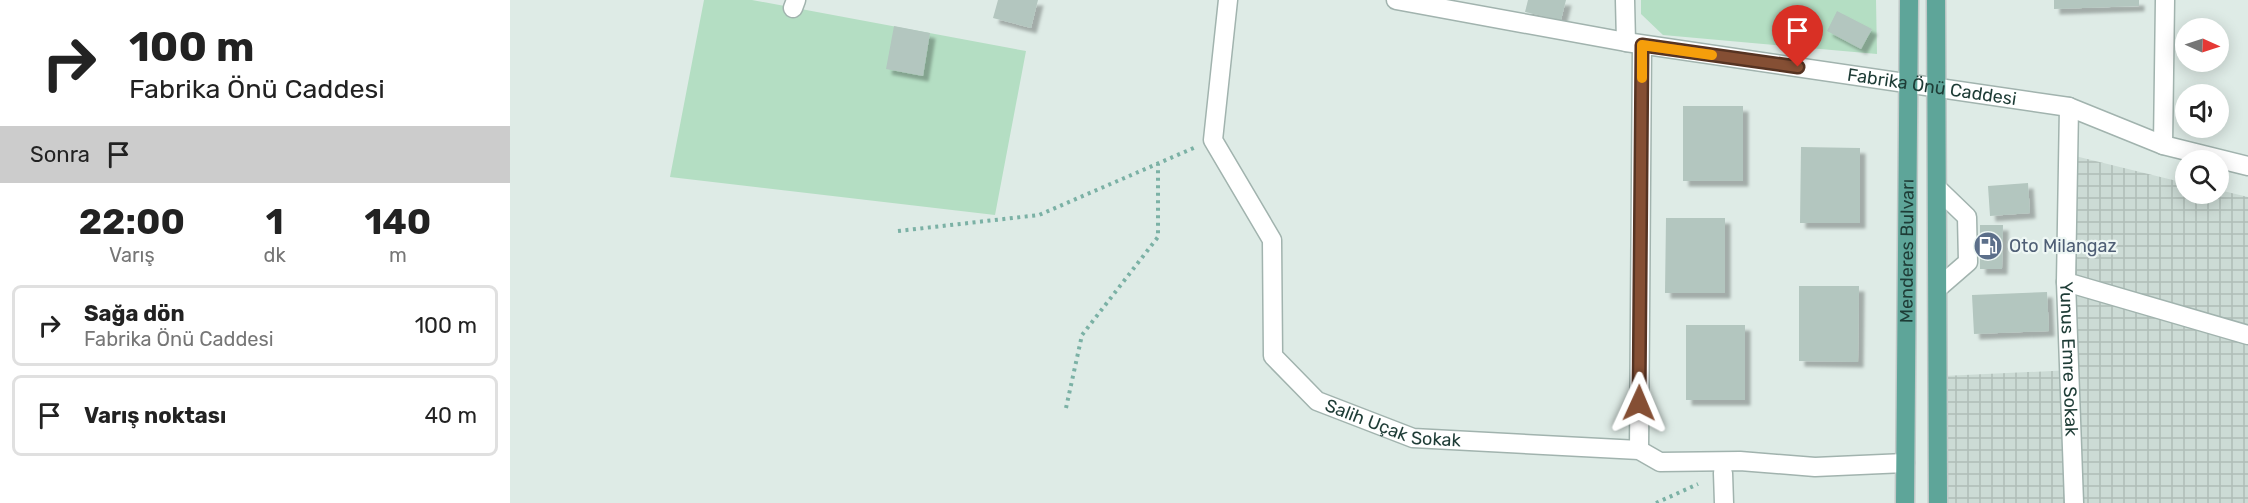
<!DOCTYPE html>
<html lang="tr">
<head>
<meta charset="utf-8">
<style>
  body { margin:0; font-family:Rubik,sans-serif; background:#f2f2f2; color:#222; height:100vh; display:flex; flex-direction:column; font-size:22px; white-space:nowrap }
  * { box-sizing:border-box; margin:0 }
  p { font-size:20px; color:#767676 }
  .icon { flex:none; width:33px; height:33px; fill:none; stroke:currentColor; stroke-width:2; stroke-linecap:round; stroke-linejoin:round }
  .map { position:relative; flex:1; overflow:hidden }
  .drawer { display:flex; flex-direction:column; background:#fff; width:510px }
  .drawer>* { flex:none }
  .top-card { background:#fff; color:#222; overflow:hidden }
  .needle { width:39px; rotate:93deg }
  .controls { position:absolute; left:1665px; top:18px; display:grid; gap:12px }
  .controls a { display:grid; place-items:center; width:54px; height:54px; border-radius:50%; background:#fff; box-shadow:0 3px 15px #0003; font-size:30px }
  .pin { position:absolute; display:grid; place-items:center; width:51px; height:51px; color:#fff; margin:-62px -26px; border-radius:50% 50% 50% 0; rotate:-45deg; box-shadow:0 0 6px #0007 }
  .pin .icon { rotate:45deg }
  .me { position:absolute; width:66px; margin:-33px; rotate:1deg; stroke-linejoin:round; filter:drop-shadow(0 0 4px #0008) }
  .turn { display:flex; align-items:center; gap:21px; height:126px; padding:0 30px; font-size:27px }
  .turn .icon { width:78px; height:78px; stroke-width:2.5 }
  .turn b { display:block; font-size:42px; line-height:51px }
  .then { display:flex; align-items:center; height:57px; padding:0 30px; background:#0003; gap:12px; font-size:22px }
  .eta { display:flex; justify-content:space-evenly; align-items:center; height:102px; text-align:center }
  .eta b { font-size:36px; font-weight:700; line-height:42px }
  ul { padding:0; list-style:none }
  li { display:flex; align-items:center; gap:18px; height:81px; margin:0 12px 9px; padding:0 18px; border:3px solid #e0e0e0; border-radius:9px }
  li div { flex:1 }
  li b { display:block; font-size:22px }
  li em { font-style:normal }
  main { display:flex; flex:1; min-height:0 }
  .map>svg:first-child { display:block }
</style>
</head>
<body>
<main>
<section class="drawer">
<div class="top-card">
<div class="turn"><svg class="icon" aria-label="right" viewBox="0 0 24 24"><path d="M7 20v-9h11M14 6l5 5-5 5"/></svg><div><b>100 m</b>Fabrika Önü Caddesi</div></div>
<div class="then">Sonra<svg class="icon" aria-label="arrive" viewBox="0 0 24 24"><path d="M6 21V4h12l-3 4 3 4H6"/></svg></div>
</div>
<div class="eta">
<div><b>22:00</b><p>Varış</p></div>
<div><b>1</b><p>dk</p></div>
<div><b>140</b><p>m</p></div>
</div>
<ul>
<li><svg class="icon" aria-label="right" viewBox="0 0 24 24"><path d="M7 20v-9h11M14 6l5 5-5 5"/></svg><div><b>Sağa dön</b><p>Fabrika Önü Caddesi</p></div><em>100 m</em></li>
<li><svg class="icon" aria-label="arrive" viewBox="0 0 24 24"><path d="M6 21V4h12l-3 4 3 4H6"/></svg><div><b>Varış noktası</b></div><em>40 m</em></li>
</ul>
</section>
<div class="map">
<svg width="1738" height="503" viewBox="0 0 1738 503">
  <defs>
    <pattern id="industrial-grid" width="8" height="8" patternUnits="userSpaceOnUse" patternTransform="scale(1.5)"><rect width="8" height="8" fill="#ccdbd5"/><path d="M0 4h8M4 0v8" fill="none" stroke="#afbdb7"/></pattern>
    <filter id="shadow"><feDropShadow dx="5.5" dy="5.5" stdDeviation="1.5" flood-color="#0004"/></filter>
  </defs>
  <rect width="100%" height="100%" fill="#deebe6"/>
  <path fill="url(#industrial-grid)" d="M1561 155 1675 183 1676 194H1708L1709 190 1738 197V503H1438L1433 376 1563 370Z"/>
  <path fill="#b4dec3" d="M194 0H242L516 51 485 215 160 177Z
    M1131 0H1366L1367 54 1153 35 1131 14Z"/>
  <path fill="#b3c6bf" filter="url(#shadow)" d="M488 0H528L521 28 483 18Z
    M1018 0H1056L1051 20 1015 12Z
    M1544 0H1629V6L1544 9Z
    M1327 11 1362 29 1351 49 1317 31Z
    M384 26 420 33 413 76 376 69Z
    M1173 106H1233V181H1173Z
    M1291 147 1350 148V223H1290Z
    M1518 183 1520 213 1480 216 1478 186Z
    M1156 218H1215V293H1155Z
    M1470 225H1493L1492 269H1470Z
    M1289 286H1349L1348 362 1289 361Z
    M1537 292 1539 331 1464 334 1462 295Z
    M1176 325H1235V400H1176Z"/>
  <g fill="none" stroke-linecap="round" stroke-linejoin="round">
    <g stroke="#a1b3ae" stroke-width="21">
      <g id="minor">
        <path id="s1" d="M718 0 703 140 762 240 763 356 807 401 903 438 1129 450 1150 462 1230 461 1305 467 1395 463"/>
        <path id="s2" d="M886 0 1116 42 1559 107 1653 145 1738 166"/>
        <path d="M1115 0 1116 42"/>
        <path d="M283 8 286 0"/>
        <path id="s3" d="M1559 107 1556 282 1564 503"/>
        <path d="M1653 145 1655 0"/>
        <path d="M1556 282 1738 335"/>
        <path d="M1428 288 1458 262 1457 217 1429 190"/>
        <path d="M1129 450 1132 45"/>
        <path d="M1213 473 1214 503"/>
      </g>
    </g>
    <g stroke="#c0c8c7" stroke-width="21">
      <g id="major">
        <path d="M1426 0 1428 503"/>
        <path id="s4" d="M1395 503 1399 0"/>
      </g>
    </g>
    <path stroke="#7bb1a5" stroke-width="4" stroke-dasharray="3 4.5" stroke-linecap="butt" d="M388 231 529 215 686 147
      M556 408 572 335 648 237V164
      M1146 503 1188 484"/>
    <use href="#minor" stroke="#fff" stroke-width="18"/>
    <use href="#major" stroke="#5ea599" stroke-width="18"/>
  </g>
  <g fill="none" stroke-linecap="round" stroke-linejoin="round">
    <g stroke="#563322" stroke-width="15">
      <path id="route" d="M1129 403 1132 45 1288 67"/>
    </g>
    <use href="#route" stroke="#854f34" stroke-width="10"/>
    <path stroke="#f59e0b" stroke-width="10" d="M1132 78V45L1202 55"/>
  </g>
  <defs>
    <g id="fuel-disc" transform="scale(1.5)"><circle r="9.5" fill="#5c6f8a" stroke="#eef7f4"/><path d="M-5.5-6h7V0h2V4h1.3V-2.5L3-4.5l.8-.8L6-3V5H2.5V1h-1V6h-7ZM-4.2-4.7v3.2H.2V-4.7Z" fill="#fff"/></g>
  </defs>
  <g fill-rule="evenodd">
    <use href="#fuel-disc" x="1478" y="246"/>
  </g>
  <g text-anchor="middle" dominant-baseline="central" stroke-width="4.5" stroke-linejoin="round" paint-order="stroke">
    <g font-size="18" fill="#1e3c36" stroke="#eef7f4">
      <text stroke="none"><textPath href="#s2" startOffset="543">Fabrika Önü Caddesi</textPath></text>
      <text stroke="none"><textPath href="#s4" startOffset="252">Menderes Bulvarı</textPath></text>
      <text stroke="none"><textPath href="#s3" startOffset="252">Yunus Emre Sokak</textPath></text>
      <text stroke="none"><textPath href="#s1" startOffset="516">Salih Uçak Sokak</textPath></text>
    </g>
    <g font-size="18" fill="#4e5e75" stroke="#eef7f4" text-anchor="start">
      <text x="1499" y="246">Oto Milangaz</text>
    </g>
  </g>
</svg>
<div class="controls">
<a><svg class="needle" viewBox="-14 -14 28 28"><path d="M0-13l5 13h-10z" fill="#e53935"/><path d="M0 13l5-13h-10z" fill="#767676"/></svg></a>
<a><svg class="icon" aria-label="sound" viewBox="0 0 24 24"><path d="M4 9h4l5-4v14l-5-4H4zM17 9q2 3 0 6"/></svg></a>
<a><svg class="icon" aria-label="search" viewBox="0 0 24 24"><circle cx="10" cy="10" r="6"/><path d="M15 15l6 6"/></svg></a>
</div>
<div class="pin" style="left:1288px;top:67px;background:#d93025"><svg class="icon" aria-label="arrive" viewBox="0 0 24 24"><path d="M6 21V4h12l-3 4 3 4H6"/></svg></div>
<svg class="me" style="left:1129px;top:403px" viewBox="-20 -20 40 40"><path d="M0-17L14 15 0 8-14 15z" fill="#854f34" stroke="#fff" stroke-width="4"/></svg>
</div>
</main>
</body>
</html>
